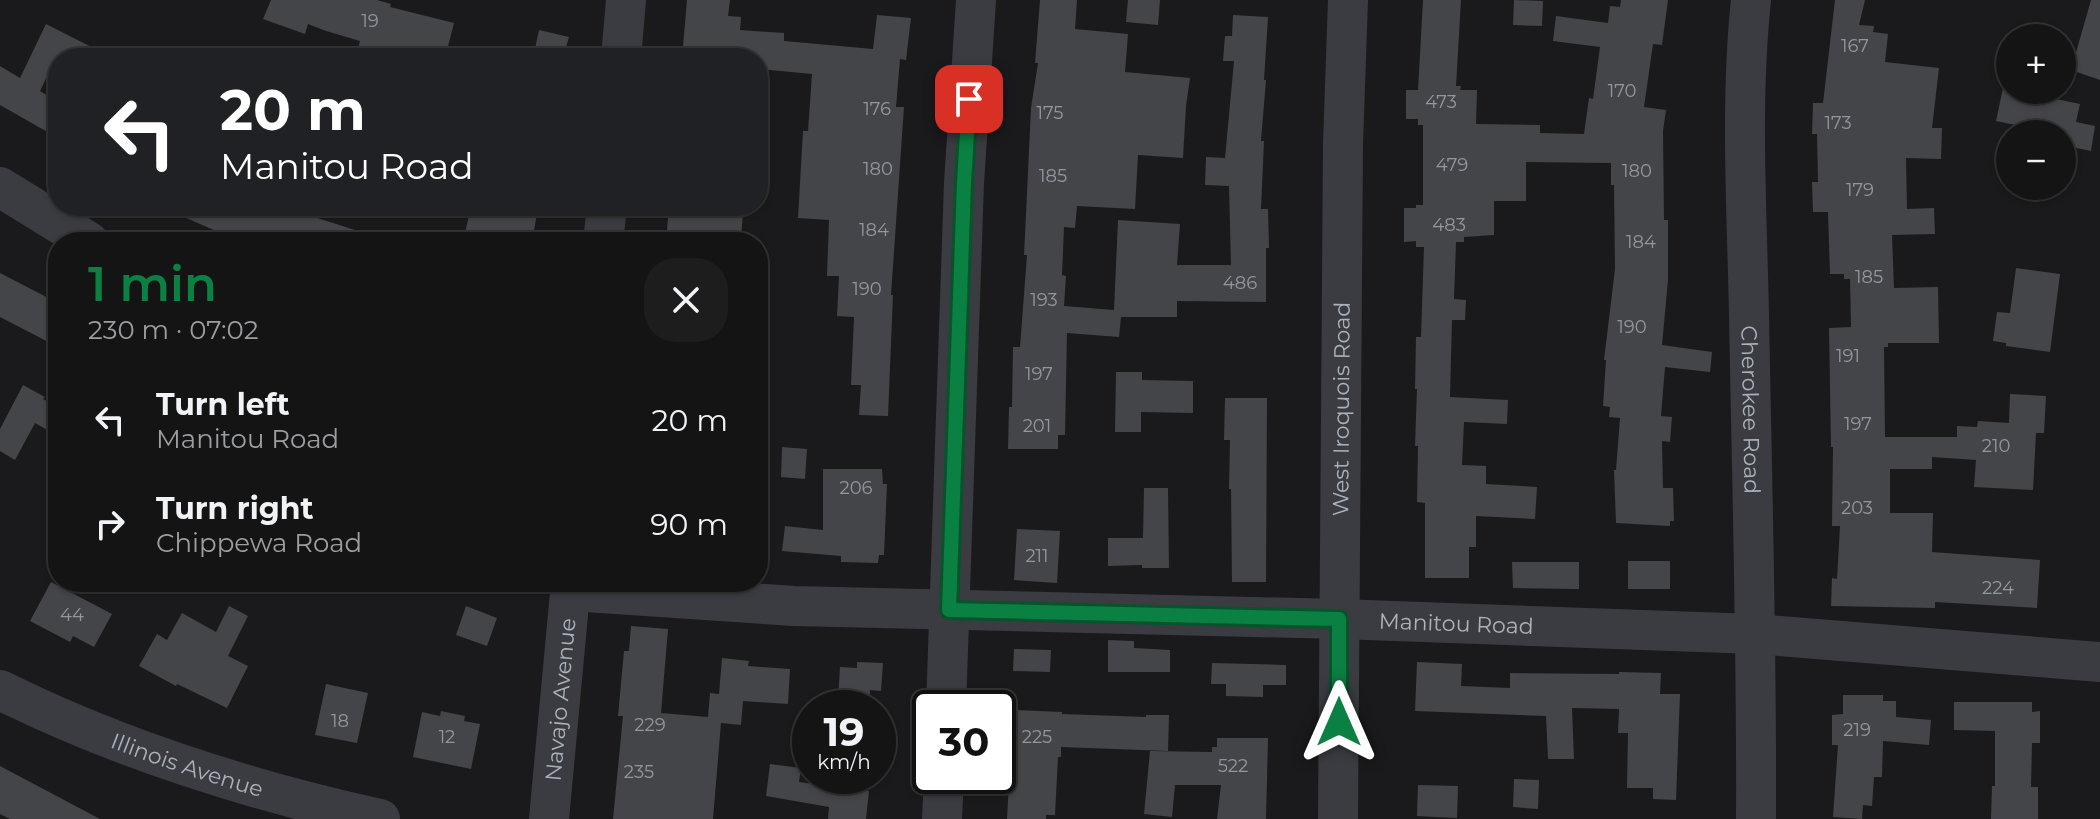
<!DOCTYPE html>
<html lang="en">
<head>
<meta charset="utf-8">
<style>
  body { margin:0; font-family:Montserrat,sans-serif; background:#1d1d1e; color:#f1f3f6; height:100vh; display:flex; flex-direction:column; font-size:30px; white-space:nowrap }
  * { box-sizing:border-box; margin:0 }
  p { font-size:26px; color:#9d9ea0 }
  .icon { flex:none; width:44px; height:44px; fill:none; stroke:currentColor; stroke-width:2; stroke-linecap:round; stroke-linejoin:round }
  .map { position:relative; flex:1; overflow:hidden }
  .drawer { position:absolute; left:48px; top:232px; width:720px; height:360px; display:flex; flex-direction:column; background:#141415; border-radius:32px; box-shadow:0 2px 6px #0004,0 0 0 2px #333334 }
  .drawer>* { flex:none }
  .guide { position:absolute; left:48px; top:48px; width:720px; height:168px; border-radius:32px; box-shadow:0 2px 6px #0004,0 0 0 2px #333334; background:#202124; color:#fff; overflow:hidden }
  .buttons { position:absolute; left:1996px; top:24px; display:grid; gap:16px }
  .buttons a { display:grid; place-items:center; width:80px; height:80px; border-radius:50%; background:#141415; box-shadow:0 2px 6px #0004,0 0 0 2px #333334; font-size:40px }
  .speed { position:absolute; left:792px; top:690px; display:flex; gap:16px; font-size:40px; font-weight:700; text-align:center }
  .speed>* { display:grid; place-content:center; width:104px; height:104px; border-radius:50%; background:#141415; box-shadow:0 2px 6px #0004,0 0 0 2px #333334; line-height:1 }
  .speed small { font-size:20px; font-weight:400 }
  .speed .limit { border:4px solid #111; border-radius:12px; background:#fff; color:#111 }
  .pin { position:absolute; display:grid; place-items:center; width:68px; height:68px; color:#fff; margin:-34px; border-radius:16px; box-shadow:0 4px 12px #0006 }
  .me { position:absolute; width:88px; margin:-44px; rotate:0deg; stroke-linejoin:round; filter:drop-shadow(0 0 6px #0008) }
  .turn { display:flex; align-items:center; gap:28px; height:168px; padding:0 40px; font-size:36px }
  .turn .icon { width:104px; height:104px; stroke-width:2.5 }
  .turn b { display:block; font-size:56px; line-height:68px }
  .round { display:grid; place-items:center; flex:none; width:84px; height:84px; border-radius:32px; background:#1d1d1e }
  .overview { display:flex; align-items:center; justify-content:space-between; height:136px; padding:0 40px }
  h1 { font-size:48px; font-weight:600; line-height:60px; color:#0b8043 }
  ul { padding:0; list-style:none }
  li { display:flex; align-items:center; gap:24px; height:104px; padding:0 40px }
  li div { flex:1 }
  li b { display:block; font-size:30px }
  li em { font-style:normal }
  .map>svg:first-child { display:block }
</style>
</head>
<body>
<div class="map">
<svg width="2100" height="819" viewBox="0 0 2100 819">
  <rect width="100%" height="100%" fill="#1a1a1c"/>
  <path fill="#444549" d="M271 0H377L391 4 390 7 454 23 445 58H355L360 41 326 31 308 24 305 34 263 19Z
    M687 0H730L728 16 741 17 740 30 784 33V41L873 49 877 15 911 18 906 60 900 59 896 107H904L891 295H893L888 416 859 415 861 385H851L854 317 837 316 839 276H827L829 220 798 218 803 131H808L812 74 758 69V58H682Z
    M1040 0H1077L1075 29 1128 34 1125 72 1190 78 1186 106 1183 158 1138 155 1135 209 1077 206 1075 228 1064 227 1062 275 1066 276 1064 306 1114 310 1118 220 1180 224 1177 265H1231L1229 186 1205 185 1206 157 1225 158 1234 61H1223L1225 36H1232L1233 15 1268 17 1264 80H1266L1261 141H1264L1261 209H1268L1269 248H1266V302L1177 301V317H1121L1119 337 1067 333 1065 435H1058V449H1008L1009 407H1012L1013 347H1020L1027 255H1024L1025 235 1031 108 1038 63H1035Z
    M1128 0H1160L1158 25 1126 22Z
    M1423 0H1461L1456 86H1461L1460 90H1477L1476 124 1540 125V133L1584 134 1589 98 1593 99 1600 47 1553 41 1556 16 1608 23 1610 6 1620 7 1621 0H1668L1662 45 1653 44 1644 107 1666 110 1663 131 1664 220H1668V280L1662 345 1712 352 1710 372 1665 367 1661 416 1672 417 1670 442 1662 441 1663 488H1673L1674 521H1670V526L1616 523 1614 470H1616L1620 418 1609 417 1610 407 1603 406 1606 360H1604L1615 269 1614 185H1611V163L1526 162V201H1494V235L1464 237V242H1456L1454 299 1466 300 1465 320H1452L1450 397 1508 400 1507 424 1464 422 1462 465 1486 466V484L1537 487 1535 519 1476 516V547H1469V578H1425V503L1417 502 1418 446H1415L1417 389H1415L1416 337H1421L1424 247H1416V241L1404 242V208H1416V205H1423V125H1418V119H1406V90H1418Z
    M1514 0 1543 1 1542 26 1513 25Z
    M1835 0H1865L1859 25 1874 26 1873 32 1888 34 1885 62 1939 68 1932 128H1942L1941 159 1906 158 1907 209 1934 208 1935 234 1892 235 1894 288 1938 287 1939 343H1888V347H1884L1885 437H1957V426L1977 427 1978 421 2009 423 2010 394 2046 396 2044 433H2036L2033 490 1974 487 1976 460 1932 457V469H1890V513H1933L1932 552 2040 560 2037 608 1935 602V608L1831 606 1832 578 1837 579 1840 526H1832L1833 447H1831L1829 328 1851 327 1850 279H1844V274H1830L1828 212H1813L1812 182H1818L1817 134H1812L1813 103H1823Z
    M2091 0H2100V80L2071 70Z
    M46 24 113 58H56L40 91 58 102V138L0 105V66L20 78Z
    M539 30 569 37 563 58H533Z
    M2003 88 2080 104 2076 122 2095 126 2091 151 2062 145V134H2028L2030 128 1996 121Z
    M159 206H316L311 216 377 237 376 242H276L254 232 249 242H241Z
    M471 206 508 215 510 208 537 214 532 241 497 234 496 241 465 233Z
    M669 206H730L729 214H743L741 237 727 236V242H666Z
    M2016 268 2060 274 2050 352 2006 346V343L1993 341 1997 312 2010 313Z
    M0 273 58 303V347L0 317Z
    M1116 372H1142V380L1193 381V413L1141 412V432H1115Z
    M23 385 45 397 43 399 58 407V436L35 423 15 460 0 451V429Z
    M1225 398H1267L1266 582H1232L1231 489H1229L1230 440H1224Z
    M782 447 807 449 805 479 781 477Z
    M823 469H882L883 484H887L884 555H879L878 563 841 562V556L782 551 785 526 823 530Z
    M1144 488H1168L1169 568H1142V565L1108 566V538H1143Z
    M1017 529 1060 531 1057 583 1014 580Z
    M1628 561H1670V589H1628Z
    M1512 562H1579V589L1513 588Z
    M51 582 112 614 94 647 73 636 70 642 30 621Z
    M229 606 248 616 228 656 248 666 227 708 177 684 176 686 139 666 157 634 167 640 182 613 216 632Z
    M466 606 497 618 487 646 456 635Z
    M631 626 668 629 661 713 708 717 710 693 719 694 722 658 749 661 748 666 790 669 788 704 743 701 741 725 721 723 713 819H613L623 716H618L624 651H629Z
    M1108 640 1134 641V648L1170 650V672H1108Z
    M1014 649 1051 650 1050 672 1013 671Z
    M857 662 883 663 881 691 870 690 869 702 838 700 840 667 857 668Z
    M1417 662 1462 664 1461 686 1510 688V673L1619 674V672L1661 673 1660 694H1680L1676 800 1653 799V788H1627L1628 733H1618L1619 709 1572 708 1574 759H1548L1546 716 1415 711Z
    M1212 663 1286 665V685H1263V697L1226 696V684H1211Z
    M326 684 368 693 357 743 315 735Z
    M1843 695H1883V701H1896V717L1931 720 1929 745 1883 741 1882 777H1874L1872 806 1863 805 1862 819 1833 817 1838 745H1832V715L1843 714Z
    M1954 702H2032V712L2040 711V743H2032L2031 787H2038V819H1991L1992 786H1995V731L1954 730Z
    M1013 710 1062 712V714L1146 717V715H1169L1168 751 1061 747V757H1058L1055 815H1046V819H1007Z
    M441 711 465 716 464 721 480 724 471 769 413 757 422 712 440 716Z
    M1217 738H1268L1266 819H1217L1221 785H1175L1172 817 1144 814 1150 751 1212 752V747H1217Z
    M770 764 801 768 799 782 869 791 866 819H828L829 807 766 796Z
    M0 766 100 819H10L0 814Z
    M1514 779 1539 780 1538 809 1513 807Z
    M1418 785 1458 786 1457 818 1417 816Z"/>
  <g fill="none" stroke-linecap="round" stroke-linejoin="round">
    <g stroke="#3b3c41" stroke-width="40">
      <path id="s1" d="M1751 0C1740 105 1747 210 1749 315 1752 483 1757 651 1756 819"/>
      <path d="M621 58 626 0"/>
      <path d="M0 187 89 242"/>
      <path d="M603 242 607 206"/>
      <path id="s2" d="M571 591 794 606 1339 619 1755 634 2100 662"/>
      <path id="s3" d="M0 690C121 750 249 790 380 819"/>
      <path d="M946 708 964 183 976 0"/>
      <path id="s4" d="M549 819 571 582"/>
      <path d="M942 819 944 776"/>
      <path id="s5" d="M1338 819 1343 144 1348 0"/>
    </g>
  </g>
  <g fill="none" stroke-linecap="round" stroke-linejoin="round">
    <g stroke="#07532c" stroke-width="20">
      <path id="route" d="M969 99 964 183 949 610 1339 619V722"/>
    </g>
    <use href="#route" stroke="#0b8043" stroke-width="14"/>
  </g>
  <g text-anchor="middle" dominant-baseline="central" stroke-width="8" stroke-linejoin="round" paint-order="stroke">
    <g font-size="18" fill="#92979f">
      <text x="370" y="21">19</text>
      <text x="1855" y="46">167</text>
      <text x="1622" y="91">170</text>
      <text x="1441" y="102">473</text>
      <text x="877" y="109">176</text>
      <text x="1050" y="113">175</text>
      <text x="1838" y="123">173</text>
      <text x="1452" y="165">479</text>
      <text x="878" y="169">180</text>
      <text x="1637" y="171">180</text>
      <text x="1053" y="176">185</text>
      <text x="1860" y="190">179</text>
      <text x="1449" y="225">483</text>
      <text x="874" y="230">184</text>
      <text x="1641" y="242">184</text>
      <text x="1869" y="277">185</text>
      <text x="1240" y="283">486</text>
      <text x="867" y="289">190</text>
      <text x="1044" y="300">193</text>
      <text x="1632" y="327">190</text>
      <text x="1848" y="356">191</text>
      <text x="1039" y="374">197</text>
      <text x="1858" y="424">197</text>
      <text x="1037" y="426">201</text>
      <text x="1996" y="446">210</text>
      <text x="856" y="488">206</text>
      <text x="1857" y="508">203</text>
      <text x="1037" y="556">211</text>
      <text x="1998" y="588">224</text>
      <text x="72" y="615">44</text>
      <text x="340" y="721">18</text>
      <text x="650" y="725">229</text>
      <text x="1857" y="730">219</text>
      <text x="447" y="737">12</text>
      <text x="1037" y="737">225</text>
      <text x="1233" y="766">522</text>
      <text x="639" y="772">235</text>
    </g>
    <g font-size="22" fill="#acb2bc" stroke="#151517">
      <text stroke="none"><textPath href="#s5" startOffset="410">West Iroquois Road</textPath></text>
      <text stroke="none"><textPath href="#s1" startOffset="410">Cherokee Road</textPath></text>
      <text stroke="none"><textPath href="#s2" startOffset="886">Manitou Road</textPath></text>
      <text stroke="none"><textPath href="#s4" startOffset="120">Navajo Avenue</textPath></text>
      <text stroke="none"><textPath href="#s3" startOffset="202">Illinois Avenue</textPath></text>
    </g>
  </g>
</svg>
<div class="buttons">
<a>+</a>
<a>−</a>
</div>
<div class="speed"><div>19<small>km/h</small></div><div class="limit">30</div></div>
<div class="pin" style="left:969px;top:99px;background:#d93025"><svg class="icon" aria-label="arrive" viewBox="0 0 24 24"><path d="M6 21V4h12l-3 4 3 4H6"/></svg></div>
<svg class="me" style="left:1339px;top:722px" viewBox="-20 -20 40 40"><path d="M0-17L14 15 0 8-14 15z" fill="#0b8043" stroke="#fff" stroke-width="4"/></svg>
<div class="guide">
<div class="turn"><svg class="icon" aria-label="left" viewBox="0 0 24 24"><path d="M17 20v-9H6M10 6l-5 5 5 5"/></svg><div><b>20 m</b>Manitou Road</div></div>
</div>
<section class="drawer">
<div class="overview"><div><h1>1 min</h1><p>230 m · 07:02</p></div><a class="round"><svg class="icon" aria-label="close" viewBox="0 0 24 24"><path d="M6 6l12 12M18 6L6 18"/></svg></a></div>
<ul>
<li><svg class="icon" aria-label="left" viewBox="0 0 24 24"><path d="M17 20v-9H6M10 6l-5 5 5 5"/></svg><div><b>Turn left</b><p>Manitou Road</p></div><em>20 m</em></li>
<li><svg class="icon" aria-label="right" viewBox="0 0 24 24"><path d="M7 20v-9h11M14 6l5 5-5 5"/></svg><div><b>Turn right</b><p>Chippewa Road</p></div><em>90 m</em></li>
</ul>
</section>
</div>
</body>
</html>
